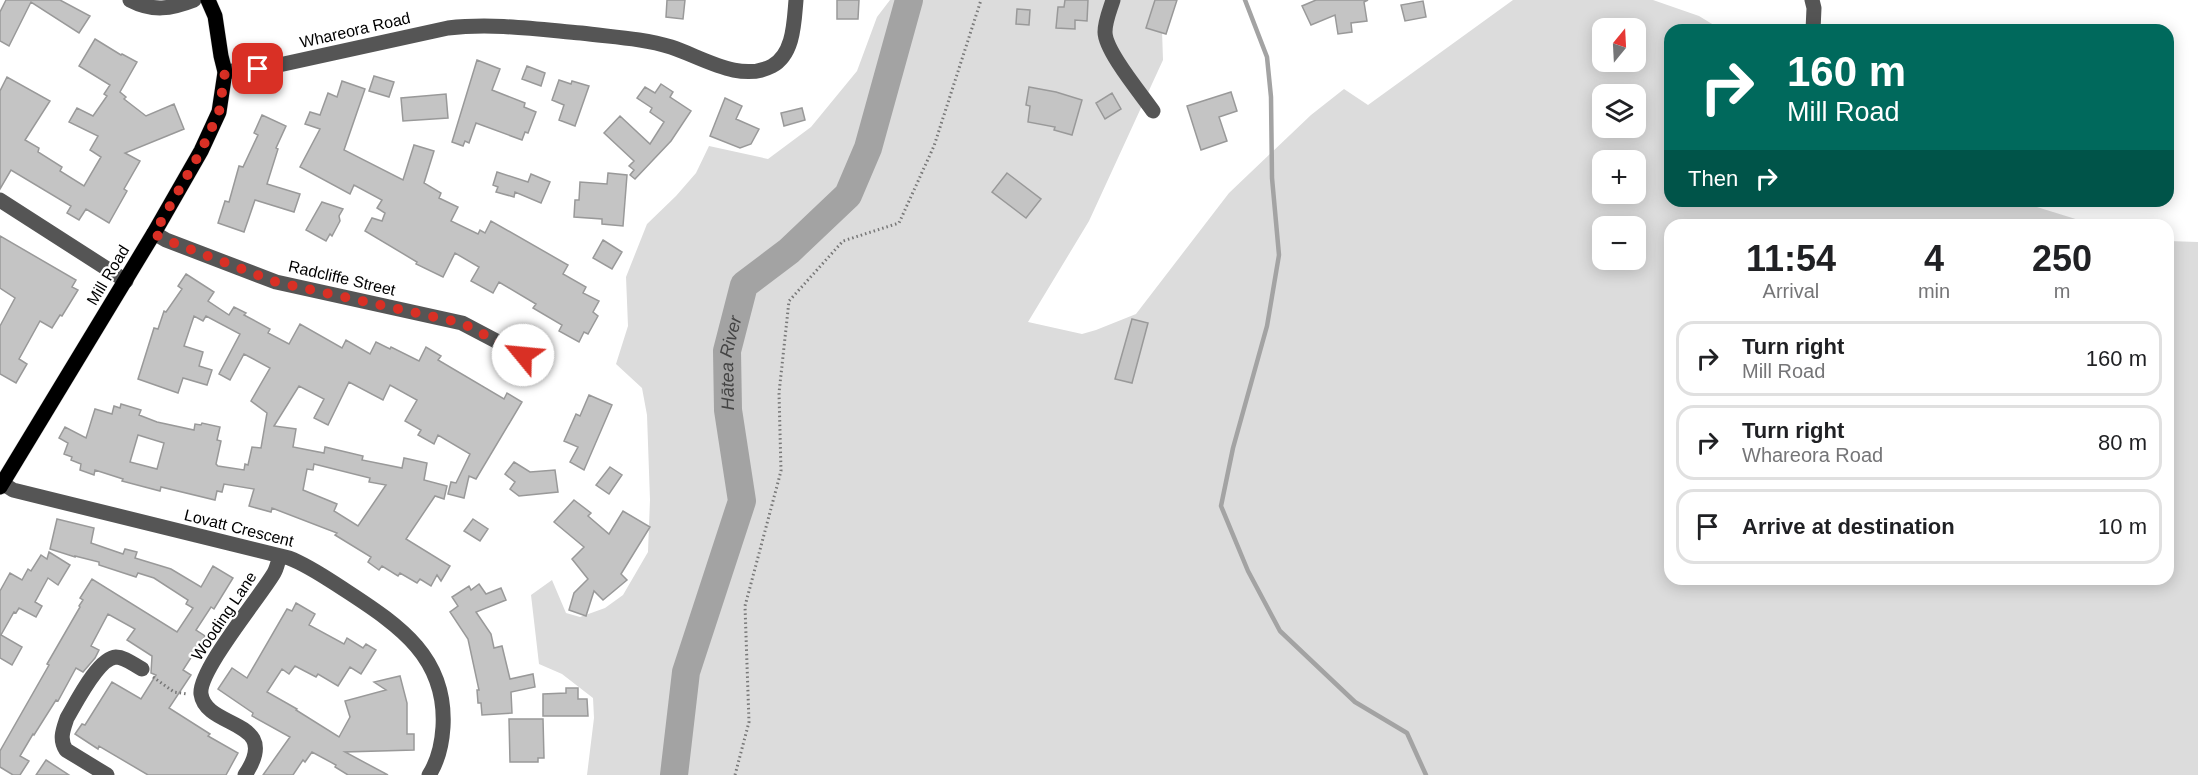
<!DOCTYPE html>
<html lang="en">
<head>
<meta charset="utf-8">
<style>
  body { margin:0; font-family:Helvetica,sans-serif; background:#f6f6f6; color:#202124; height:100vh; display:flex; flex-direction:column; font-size:22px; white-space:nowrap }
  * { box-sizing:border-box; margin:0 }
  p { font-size:20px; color:#757577 }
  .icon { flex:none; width:33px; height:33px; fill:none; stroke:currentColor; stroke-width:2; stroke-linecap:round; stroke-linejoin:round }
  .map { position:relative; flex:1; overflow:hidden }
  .drawer { position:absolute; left:1664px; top:219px; width:510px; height:366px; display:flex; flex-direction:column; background:#fff; border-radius:18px; box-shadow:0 3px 15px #0003 }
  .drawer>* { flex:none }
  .hud { position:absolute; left:1664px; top:24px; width:510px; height:183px; border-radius:18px; box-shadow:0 3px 15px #0003; background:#00695c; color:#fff; overflow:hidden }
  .needle { width:39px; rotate:18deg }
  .buttons { position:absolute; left:1592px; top:18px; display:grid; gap:12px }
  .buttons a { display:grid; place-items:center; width:54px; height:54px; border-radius:12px; background:#fff; box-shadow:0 3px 15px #0003; font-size:30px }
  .pin { position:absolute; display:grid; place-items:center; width:51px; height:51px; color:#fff; margin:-26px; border-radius:12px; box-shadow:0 3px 9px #0006 }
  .me { position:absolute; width:66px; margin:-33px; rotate:298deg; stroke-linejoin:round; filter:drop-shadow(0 0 4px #0008) }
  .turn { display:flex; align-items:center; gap:21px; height:126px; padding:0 24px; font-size:27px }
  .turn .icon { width:78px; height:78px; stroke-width:2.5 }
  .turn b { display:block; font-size:42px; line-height:51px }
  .then { display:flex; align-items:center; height:57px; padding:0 24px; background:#0003; gap:12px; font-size:22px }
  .eta { display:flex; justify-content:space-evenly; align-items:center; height:102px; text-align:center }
  .eta b { font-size:36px; font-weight:700; line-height:42px }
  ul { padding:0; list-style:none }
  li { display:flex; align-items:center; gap:18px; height:75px; margin:0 12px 9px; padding:0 12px; border:3px solid #e0e0e0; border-radius:18px }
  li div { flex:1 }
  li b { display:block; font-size:22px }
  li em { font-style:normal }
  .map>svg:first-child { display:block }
</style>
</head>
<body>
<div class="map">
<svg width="2198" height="775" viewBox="0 0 2198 775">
  <rect width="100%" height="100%" fill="#fff"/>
  <path fill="#dcdcdc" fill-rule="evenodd" d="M890 0H1161L1163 60 1089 221 1028 322 1082 334 1096 330 1136 314 1229 193 1311 115 1344 89 1368 105 1513 0H1653L1699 16 1722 30H1670V201H2017L2095 225H1670V579H2168V241L2198 242V775H587L594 718 593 698 562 674 539 664 531 595 552 580 566 613 580 617 605 608 623 595 648 552 650 500 647 415 642 388 616 364 628 326 626 277 647 224 676 196 696 173 709 146 768 159 811 127 857 71 877 17ZM1602 28H1635V62H1602ZM1602 94H1635V128H1602ZM1602 160H1635V194H1602ZM1602 226H1635V260H1602Z"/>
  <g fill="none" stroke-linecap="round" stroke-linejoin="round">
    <path stroke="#a3a3a3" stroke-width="4.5" d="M1245 0 1267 57 1271 97 1272 178 1279 255 1267 326 1233 448 1221 506 1248 571 1280 631 1355 702 1407 733 1426 775"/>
    <path stroke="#a3a3a3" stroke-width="28" id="s1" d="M674 775 686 672 742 501 728 410 727 351 744 285 789 251 848 195 868 148 909 0"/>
  </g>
  <path fill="#c4c4c4" stroke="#999" stroke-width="1.5" fill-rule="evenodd" d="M6 0H60L90 16 79 33 31 2 9 46 0 41V12Z
    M667 0H685L683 19 666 17Z
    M837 0H859L858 19H837Z
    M1065 0H1088L1087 21 1075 20V29L1056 28 1058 7H1064Z
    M1155 0H1177L1166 34 1146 28Z
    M1316 0H1368L1364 2 1367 21 1351 23 1352 32 1338 34 1335 15 1311 25 1302 6Z
    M1423 1 1426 17 1405 21 1401 5Z
    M1017 9 1030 10 1029 25 1016 24Z
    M95 39 121 55 122 54 137 62 120 92 126 97 124 99 146 116 174 104 184 129 125 153 140 161 124 189 127 191 109 223 86 209 79 220 67 213 71 206 11 170 0 189V91L7 77 50 101 25 140 39 148 38 152 62 167 60 171 84 186 101 157 90 150 98 136 69 122 77 108 93 116 107 96 104 94 110 85 79 66Z
    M477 60 500 69 492 90 525 103 524 107 536 112 528 133 525 132 522 140 476 123 469 143 465 141 463 146 452 142Z
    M527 66 545 73 541 86 522 79Z
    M374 76 394 82 389 97 369 91Z
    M559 80 571 84 572 81 589 86 575 126 559 120 564 105 552 100Z
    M342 81 365 89 344 150 403 180 414 145 434 151 424 183 441 193 439 198 458 207 451 221 478 234 480 230 485 233 491 221 568 265 563 274 586 287 583 293 599 301 593 312 598 316 588 334 584 332 579 342 559 331 562 325 533 308 536 304 499 282 493 293 471 281 479 267 455 253 443 277 416 264 417 262 365 231 372 218 382 221 385 213 377 208 382 200 354 185 350 194 300 167 320 129 305 124 310 112 320 115 328 93 337 97Z
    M661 84 673 92 670 97 691 111 671 141 635 179 630 175 634 170 629 166 634 161 604 133 620 116 650 144 664 122 650 112 652 108 637 98 645 87 655 93Z
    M1029 87 1056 92 1082 100 1072 135 1054 130 1055 127 1028 122 1030 106 1026 105Z
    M1231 92 1237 111 1219 117 1227 141 1201 150 1187 106Z
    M1112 93 1121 109 1105 119 1096 103Z
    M446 94 448 118 403 121 401 98Z
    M725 98 742 106 736 119 759 129 751 144 740 148 710 136Z
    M802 108 805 120 784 126 781 113Z
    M262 115 286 126 276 148 278 149 267 184 300 194 294 212 255 200 244 232 218 223 225 201 229 202 239 166 243 167 258 135 254 133Z
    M497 172 528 182 531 174 550 182 541 203 515 192 514 197 496 192 498 187 493 185Z
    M608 173 627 175 623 226 602 224V219L574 217 575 200H579L580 182 607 184Z
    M1007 173 1041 199 1026 218 992 192Z
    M322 202 343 209 339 216 340 221 332 236 330 234 326 241 306 230Z
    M0 236 76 280 72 287 78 290 62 316 60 315 52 328 40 321 19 359 27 364 16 383 0 374V326L15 298 0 288Z
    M603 240 622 252 612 269 593 258Z
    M186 274 214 292 208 301 229 315 234 307 246 313 244 315 270 329 268 333 289 344 300 324 342 348 346 340 370 354 376 342 390 349 391 347 419 361 426 347 441 356 438 360 504 399 507 393 522 402 476 479 469 476 464 498 448 494 451 482 456 483 470 454 438 435 434 444 418 435 421 430 405 421 417 400 390 385 383 400 349 382 328 425 314 418 324 399 299 386 274 426 296 429 293 447 324 453 325 447 363 456 362 460 402 468 404 458 427 463 424 480 447 486 444 499 435 496 406 539 450 566 441 581 437 575 431 586 420 579 417 583 400 573 398 576 382 566 379 570 368 562 371 557 335 535 337 533 272 508 271 512 249 506 254 489 224 484 222 492 217 491 215 500 161 487 160 491 122 481 123 479 95 470 94 475 80 470 81 464 71 460 72 457 64 454 68 443 59 438 65 427 86 438 95 409 112 414 114 406 120 408 121 404 141 410 139 415 157 422 194 430 195 424 201 425 202 423 220 427 217 440 221 441 216 464 218 466 244 470 245 464 248 465 252 447 261 448 267 413 251 401 270 368 244 354 230 380 219 374 240 334 206 316 203 321 194 316 184 346 203 352 199 366 212 370 207 385 183 378 178 393 138 379 154 328 158 329 164 311 166 312 182 289 178 286ZM138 435 164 443 157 469 130 462ZM314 464 370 478 369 482 386 485 358 526 334 511 337 504 303 490 307 469 313 470Z
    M1132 319 1148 323 1132 383 1115 379Z
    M589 395 612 405 584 470 570 462 578 447 564 441 576 414 580 416Z
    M514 462 530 472 555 470 558 492 519 496 510 489 515 482 505 474Z
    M610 467 622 475 609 494 596 485Z
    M574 500 591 513 588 516 609 534 623 511 650 527 621 574 627 580 603 600 594 591 586 616 569 610 574 593 588 579 572 559 584 547 554 522Z
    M57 519 94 528 91 543 123 554 125 549 137 552 135 558 171 569 201 587 213 566 233 578 214 609 211 607 196 630 205 636 183 670 191 675 169 708 210 734 208 736 238 753 226 775H148L99 746 98 749 75 734 82 724 85 725 112 682 141 699 156 675 151 673 152 656 127 640 135 629 108 614 91 646 99 650 95 658 83 672 76 668 58 701 56 700 34 735 33 734 20 756 29 761 20 775H13L0 767V751L49 665 47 664 80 607 79 606 83 600 80 598 92 579 177 632 193 608 186 604 188 600 154 578 138 573 136 577 99 565V562L75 556V557L50 549Z
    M473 519 488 529 480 541 464 531Z
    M49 552 70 565 58 585 48 578 35 602 42 606 36 617 19 608 16 613 14 612 1 635 22 647 12 665 0 658V591L10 573 22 580 28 569 31 571 41 555 47 559Z
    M479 584 486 594 501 588 506 600 476 612 491 634 494 648 502 646 510 679 533 674 535 687 511 692 512 713 482 715 481 703H478L477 690H479L468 639 450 612 458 606 452 597 469 586 471 590Z
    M296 603 315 614 309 625 344 644 347 638 363 648 366 644 376 650 361 674 350 667 338 686 318 674 316 677 295 666 289 674 282 669 267 692 297 709 296 710 339 737 350 717 345 701 386 690 374 682 400 676 407 703V734H414V750L345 752 388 775H348L335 767 336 765 312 752 305 762 303 760 293 775H263L290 737 252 716 253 713 218 689 232 668 247 678 287 609 292 611Z
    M566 688H578V699H587L588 716H543V694L566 693Z
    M509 719H543L544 758H538V762H510Z
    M46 760 69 775H36Z"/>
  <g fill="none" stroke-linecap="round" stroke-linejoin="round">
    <g stroke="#dbdbdb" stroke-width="16">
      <path id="major" d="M0 487 154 233 201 151 219 112 225 72 221 56 215 16 208 0"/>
    </g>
    <path stroke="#777" stroke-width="3" stroke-dasharray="1.5 3" stroke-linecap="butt" d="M153 677 174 692 187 694
      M735 775 749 722 745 606 781 471 779 393 789 301 843 241 899 223 934 146 981 0"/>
    <path stroke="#555" stroke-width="15" d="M130 0C153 12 171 9 194 0
      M1113 0C1110 10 1105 21 1105 32 1105 51 1142 95 1153 111
      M1812 0 1814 8 1813 30
      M225 72 279 65 448 28C492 23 536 29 581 33 611 37 642 38 671 47 702 57 740 83 772 66 794 54 794 22 796 0
      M0 200 126 281
      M154 233 166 240 276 282 462 323 523 355
      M2 483 13 490 289 558C310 566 329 580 348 592 400 626 447 658 443 727 442 743 438 761 429 775
      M107 775 66 750C59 739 63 730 67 718 76 703 98 658 116 657 125 657 134 665 142 669
      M245 775C283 718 206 730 201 694 198 671 260 597 274 573 277 568 278 561 280 556"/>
    <use href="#major" stroke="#000" stroke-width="15"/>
  </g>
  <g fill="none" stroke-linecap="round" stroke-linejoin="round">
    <path stroke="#d93025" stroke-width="10" stroke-dasharray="0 18" d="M258 69 225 72 219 112 201 151 154 234 166 240 276 282 462 323 523 355"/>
  </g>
  <g text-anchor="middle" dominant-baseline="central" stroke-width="4.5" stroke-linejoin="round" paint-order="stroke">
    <g font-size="16" fill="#000" stroke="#fff">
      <text transform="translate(355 30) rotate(-13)">Whareora Road</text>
      <text transform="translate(108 275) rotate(-59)">Mill Road</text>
      <text transform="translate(342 278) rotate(13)">Radcliffe Street</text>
      <text transform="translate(239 528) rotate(14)">Lovatt Crescent</text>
      <text transform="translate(224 616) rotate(-56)">Wooding Lane</text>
    </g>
    <g font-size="18" font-style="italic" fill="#444" stroke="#fff">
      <text stroke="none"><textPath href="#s1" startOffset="423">Hātea River</textPath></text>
    </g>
  </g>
</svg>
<div class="buttons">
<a><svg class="needle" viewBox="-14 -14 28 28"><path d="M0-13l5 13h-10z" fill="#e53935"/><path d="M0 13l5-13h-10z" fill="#757577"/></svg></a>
<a><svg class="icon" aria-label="layers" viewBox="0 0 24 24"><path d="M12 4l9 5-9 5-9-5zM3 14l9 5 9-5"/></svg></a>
<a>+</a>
<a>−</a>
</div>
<div class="pin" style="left:258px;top:69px;background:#d93025"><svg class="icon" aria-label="arrive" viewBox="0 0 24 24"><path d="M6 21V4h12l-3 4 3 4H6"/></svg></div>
<svg class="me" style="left:523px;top:355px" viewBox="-20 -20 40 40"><circle r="19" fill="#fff"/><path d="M0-13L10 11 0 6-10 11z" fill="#d93025"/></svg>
<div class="hud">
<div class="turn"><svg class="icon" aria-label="right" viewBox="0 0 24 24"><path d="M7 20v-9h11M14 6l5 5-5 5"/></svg><div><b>160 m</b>Mill Road</div></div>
<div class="then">Then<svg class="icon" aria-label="right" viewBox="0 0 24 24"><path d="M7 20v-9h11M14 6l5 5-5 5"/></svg></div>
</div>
<section class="drawer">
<div class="eta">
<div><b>11:54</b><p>Arrival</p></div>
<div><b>4</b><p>min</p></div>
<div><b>250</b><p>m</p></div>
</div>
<ul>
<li><svg class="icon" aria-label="right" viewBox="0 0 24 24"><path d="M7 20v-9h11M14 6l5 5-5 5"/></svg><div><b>Turn right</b><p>Mill Road</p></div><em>160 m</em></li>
<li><svg class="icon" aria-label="right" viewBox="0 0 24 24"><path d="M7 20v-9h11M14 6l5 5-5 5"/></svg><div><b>Turn right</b><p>Whareora Road</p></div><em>80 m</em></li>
<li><svg class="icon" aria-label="arrive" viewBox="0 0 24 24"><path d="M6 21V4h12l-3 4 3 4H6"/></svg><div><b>Arrive at destination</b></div><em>10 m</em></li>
</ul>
</section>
</div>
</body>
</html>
